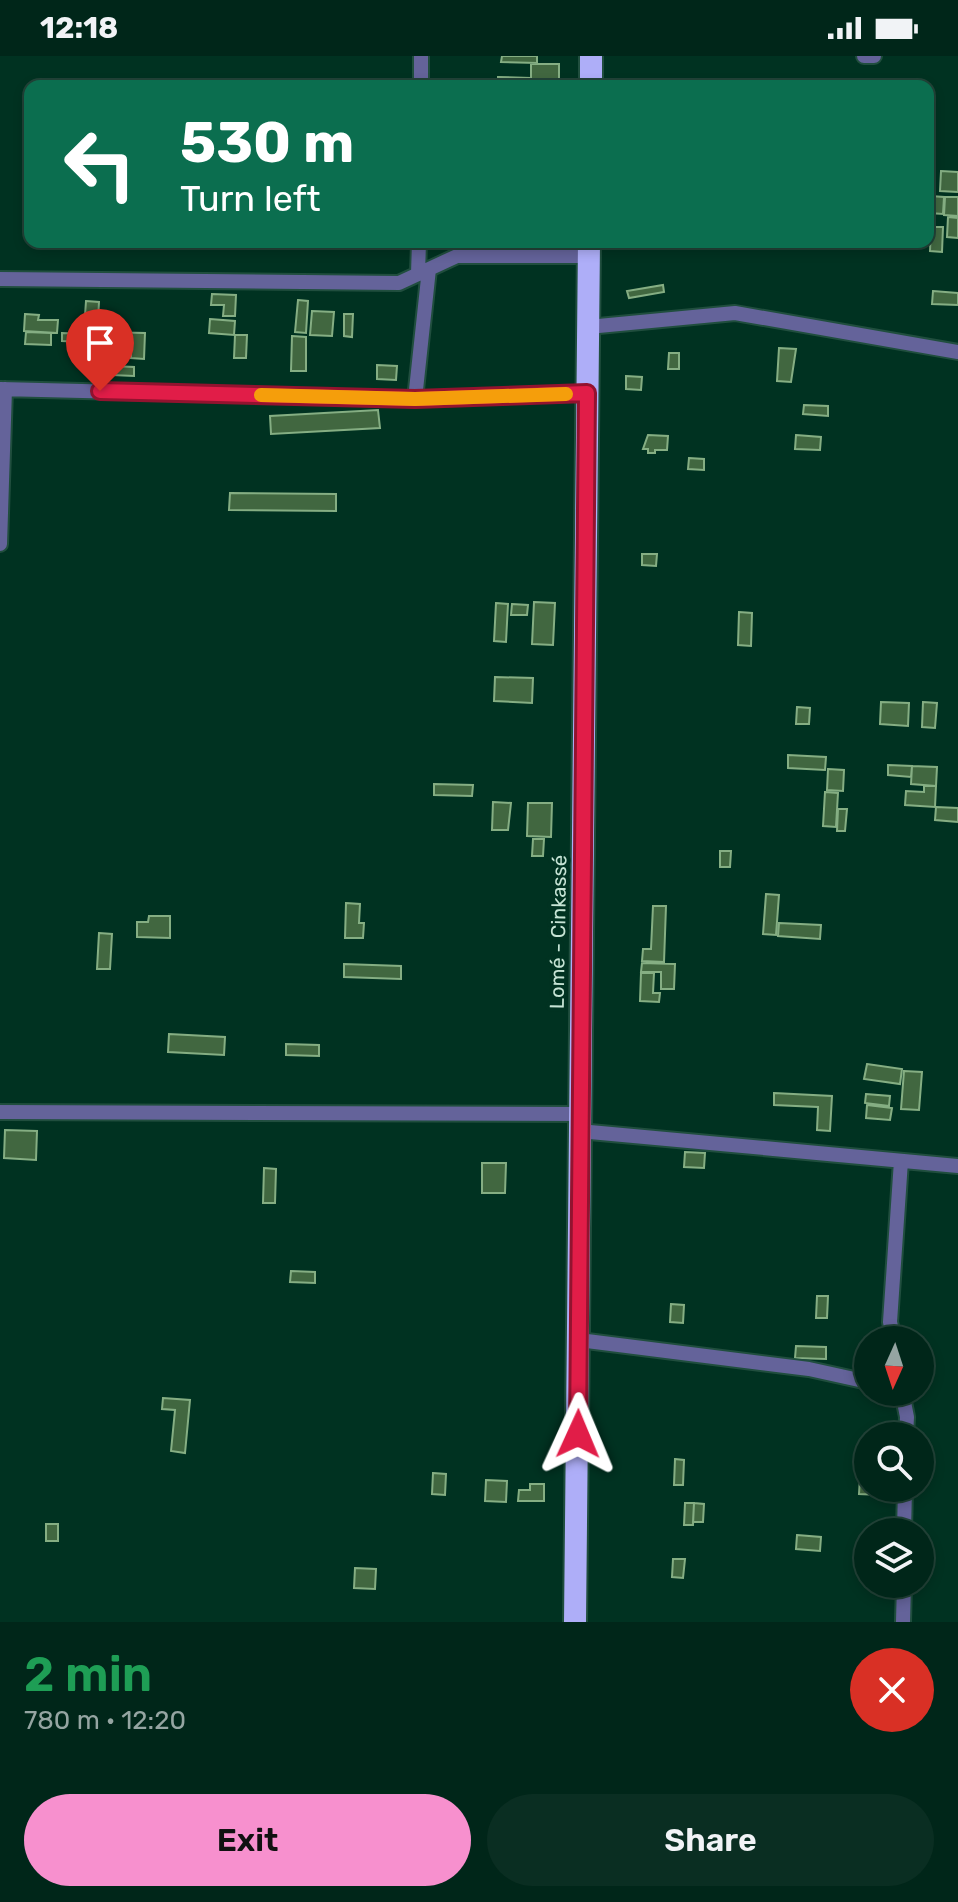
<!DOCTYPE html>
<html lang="en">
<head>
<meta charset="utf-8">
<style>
  body { margin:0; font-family:Rubik,sans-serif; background:#0a2e22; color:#f1f3f6; height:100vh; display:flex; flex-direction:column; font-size:30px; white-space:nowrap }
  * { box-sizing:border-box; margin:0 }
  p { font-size:26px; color:#95a5a2 }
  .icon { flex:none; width:44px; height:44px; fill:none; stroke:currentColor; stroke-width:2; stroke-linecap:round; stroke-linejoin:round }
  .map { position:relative; height:1566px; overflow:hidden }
  .drawer { display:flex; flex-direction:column; background:#002619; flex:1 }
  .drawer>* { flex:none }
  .guide { position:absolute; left:24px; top:24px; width:910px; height:168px; border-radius:16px; box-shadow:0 4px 12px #0003,0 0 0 2px #224338; background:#0b6e4f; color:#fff; overflow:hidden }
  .needle { width:52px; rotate:183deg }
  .fabs { position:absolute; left:854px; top:1270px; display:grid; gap:16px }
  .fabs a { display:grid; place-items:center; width:80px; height:80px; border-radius:50%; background:#002619; box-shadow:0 4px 12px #0003,0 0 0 2px #224338; font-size:40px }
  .pin { position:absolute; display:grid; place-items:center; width:68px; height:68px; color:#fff; margin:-82px -34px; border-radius:50% 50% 50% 0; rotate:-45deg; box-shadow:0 0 8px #0007 }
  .pin .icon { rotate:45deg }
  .me { position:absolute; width:88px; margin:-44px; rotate:1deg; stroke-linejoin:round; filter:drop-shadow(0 0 6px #0008) }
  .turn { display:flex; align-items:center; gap:28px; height:168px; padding:0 24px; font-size:36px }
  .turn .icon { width:104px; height:104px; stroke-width:2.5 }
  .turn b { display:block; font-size:56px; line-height:68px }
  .round { display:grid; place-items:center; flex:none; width:84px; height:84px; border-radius:42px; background:#0a2e22 }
  .summary { display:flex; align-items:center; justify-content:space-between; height:136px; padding:0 24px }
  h1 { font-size:48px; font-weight:600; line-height:60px; color:#1e9e55 }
  .button { display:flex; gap:16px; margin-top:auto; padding:16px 24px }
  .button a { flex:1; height:92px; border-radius:48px; background:#f790ce; color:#111; font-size:32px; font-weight:600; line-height:92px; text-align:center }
  .button a+a { background:#0a2e22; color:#f1f3f6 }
  .status { display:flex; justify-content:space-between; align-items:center; height:56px; padding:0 40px; background:#002619; direction:ltr }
  .status svg { height:22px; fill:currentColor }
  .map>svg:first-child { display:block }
</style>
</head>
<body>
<div class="status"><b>12:18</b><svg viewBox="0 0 49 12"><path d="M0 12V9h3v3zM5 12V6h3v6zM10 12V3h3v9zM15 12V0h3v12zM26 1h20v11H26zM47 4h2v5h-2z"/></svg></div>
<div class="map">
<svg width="958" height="1566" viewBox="0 0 958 1566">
  <rect width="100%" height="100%" fill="#003221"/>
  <path fill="#416740" stroke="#85ae83" stroke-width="2" d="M502 0H537V7L501 6Z
    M531 8H559V30H531Z
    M498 21 530 22V30H498Z
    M941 115 958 116V136L940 135Z
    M930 140 944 141 943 158 929 157Z
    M945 141H958V160L944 159Z
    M948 161 958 162V182L947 181Z
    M931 171H943L942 196 930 195Z
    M499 186H526V193L499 192Z
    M663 229 664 236 629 242 627 235Z
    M933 235 958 237V249L932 248Z
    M212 238 236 239 235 260H223L224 249H211Z
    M298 244 308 245 306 277 295 276Z
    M86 245 99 246 98 264 110 265 109 275 84 274Z
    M312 255 334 256 332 280 310 279Z
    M25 258 39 259 38 264H58L57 277 24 275Z
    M344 258H353L352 281 344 280Z
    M210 263 235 265 234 279 209 277Z
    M26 276 51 277V289L25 288Z
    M86 276 101 277V289H96L95 306H84Z
    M102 276 145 277 144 303 131 302V296L102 295Z
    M62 277 84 278V286L62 285Z
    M235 279H247L246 302H234Z
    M292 280 306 281V315H291Z
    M779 292 796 293 791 326 777 325Z
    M669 297H679V313H668Z
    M90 309 134 311V320L89 318Z
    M377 309 397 310 396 324 377 323Z
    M626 320 642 321 641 334 626 333Z
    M804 349 828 350V360L803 358Z
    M378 354 380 372 271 378 270 360Z
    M648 379 668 380 667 394H655V397H648V393H643Z
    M796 379 821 381 820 394 795 393Z
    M689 402 704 403V414L688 413Z
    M230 437 336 438V455L229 454Z
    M642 498H657L656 510 642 509Z
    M534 546 555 547 553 589 532 588Z
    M496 547 508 548 506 586 494 585Z
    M512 548 528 549 527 559H511Z
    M739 556 752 557 751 590 738 589Z
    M495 621 533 622 532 647 494 645Z
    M881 646 909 647 908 670 880 668Z
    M923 646 937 647 935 672 922 671Z
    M797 651 810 652 809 668H796Z
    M788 699 826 701 825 714 788 712Z
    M888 709 912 710 911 721 888 719Z
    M912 710 937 711 936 730 911 728Z
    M828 713 844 714 843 735 827 734Z
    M434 728 473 729 472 740 434 739Z
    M924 730H936L935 751 905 749 906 735 924 736Z
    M825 736 838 737 836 771 823 770Z
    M493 746 511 747 508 774H492Z
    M528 747H552L551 781 527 780Z
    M936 751 958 752V766L935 764Z
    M838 753H847L845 775H837Z
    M533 783H544L543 800H532Z
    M720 795H731L730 811H720Z
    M766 838 779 839 776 879 763 878Z
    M346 847 360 848 359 867H364L363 882H345Z
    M653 850H666L664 906 642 905 643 893H651Z
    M149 860H170V882L137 881V866H148Z
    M779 867 821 869 820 883 778 880Z
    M99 877 112 878 110 913H97Z
    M642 907 675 908 674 933H661V916H641Z
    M344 908 401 910V923L344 921Z
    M641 917H654L653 937H660L659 946 640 945Z
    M169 978 225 981 224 999 168 996Z
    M286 988 319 989V1000L286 999Z
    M867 1008 902 1013 900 1028 864 1023Z
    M904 1015 922 1016 919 1054 901 1053Z
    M774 1037 832 1040 830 1075 817 1074 818 1051 774 1049Z
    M866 1038 890 1040 889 1050 865 1047Z
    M867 1049 892 1052 890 1064 866 1062Z
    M5 1074 37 1075 36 1104 4 1102Z
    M685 1096 705 1097 704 1112 684 1111Z
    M482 1107H506L505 1137H482Z
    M264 1112 276 1113 275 1147H263Z
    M291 1215 315 1216V1227L290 1226Z
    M817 1240H828L827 1262H816Z
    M671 1248 684 1249 683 1267 670 1266Z
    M796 1290 826 1291V1303L795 1302Z
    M163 1342 190 1344 185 1397 171 1395 175 1354 162 1353Z
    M675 1403 684 1404 683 1429H674Z
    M433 1417 446 1418 445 1439 432 1438Z
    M860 1421H868V1432H880V1439L859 1438Z
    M486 1424 507 1425 506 1446 485 1445Z
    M530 1428H544V1445H518L519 1434H530Z
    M685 1447H694L693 1469H684Z
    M694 1447 704 1448 703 1466H693Z
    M46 1468H58V1485H46Z
    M797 1479 821 1481 820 1495 796 1493Z
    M673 1503H685L683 1522 672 1521Z
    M355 1512 376 1513 375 1533 354 1532Z"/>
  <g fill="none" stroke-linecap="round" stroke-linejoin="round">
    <g stroke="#204e3e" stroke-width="18">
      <path id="minor" d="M864 0H874
        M421 30V0
        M418 218 419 186
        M0 223 399 227 457 200H589
        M588 271 735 257 958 296
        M0 333 415 343 587 337
        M415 343 429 213
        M0 488 5 333
        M0 1056 580 1058
        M579 1075 958 1110
        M579 1284 809 1313 868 1326
        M894 1284 890 1266 901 1105
        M902 1336 907 1361 906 1380
        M904 1476 905 1432
        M903 1566 904 1528"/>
    </g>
    <g stroke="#204e3e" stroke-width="26">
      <path id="trunk" d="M591 30V0
        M575 1566 589 186"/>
    </g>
    <use href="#minor" stroke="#64639a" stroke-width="14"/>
    <use href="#trunk" stroke="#aeaef8" stroke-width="22"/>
  </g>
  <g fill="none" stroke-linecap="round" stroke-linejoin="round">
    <g stroke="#92132f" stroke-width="20">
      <path id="route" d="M100 335 415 343 587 337 578 1378"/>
    </g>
    <use href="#route" stroke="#e11d48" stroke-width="14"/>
    <path stroke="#f59e0b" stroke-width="14" d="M261 339 415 343 566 338"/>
  </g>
  <g text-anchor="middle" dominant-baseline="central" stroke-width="8" stroke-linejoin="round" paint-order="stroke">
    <g font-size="20" fill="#c6e4d5" stroke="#003221">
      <text transform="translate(558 876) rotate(-89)">Lomé - Cinkassé</text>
    </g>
  </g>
</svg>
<div class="fabs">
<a><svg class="needle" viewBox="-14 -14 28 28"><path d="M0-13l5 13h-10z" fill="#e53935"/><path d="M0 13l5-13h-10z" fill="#95a5a2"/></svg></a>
<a><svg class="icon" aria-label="search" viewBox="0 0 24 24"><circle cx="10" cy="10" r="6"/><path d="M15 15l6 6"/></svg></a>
<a><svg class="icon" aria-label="layers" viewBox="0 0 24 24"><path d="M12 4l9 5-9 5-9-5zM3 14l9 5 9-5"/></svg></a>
</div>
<div class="pin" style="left:100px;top:335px;background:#d93025"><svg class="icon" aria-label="arrive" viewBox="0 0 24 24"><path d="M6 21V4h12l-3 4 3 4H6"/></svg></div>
<svg class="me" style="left:578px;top:1378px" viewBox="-20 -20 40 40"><path d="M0-17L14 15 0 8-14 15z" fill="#e11d48" stroke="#fff" stroke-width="4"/></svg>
<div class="guide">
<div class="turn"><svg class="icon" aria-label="left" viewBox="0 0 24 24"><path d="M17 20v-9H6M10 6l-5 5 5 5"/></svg><div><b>530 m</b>Turn left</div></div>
</div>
</div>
<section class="drawer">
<div class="summary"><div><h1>2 min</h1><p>780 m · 12:20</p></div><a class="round" style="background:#d93025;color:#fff"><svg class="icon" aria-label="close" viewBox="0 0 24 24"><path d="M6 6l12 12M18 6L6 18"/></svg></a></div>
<div class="button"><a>Exit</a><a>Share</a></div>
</section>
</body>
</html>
